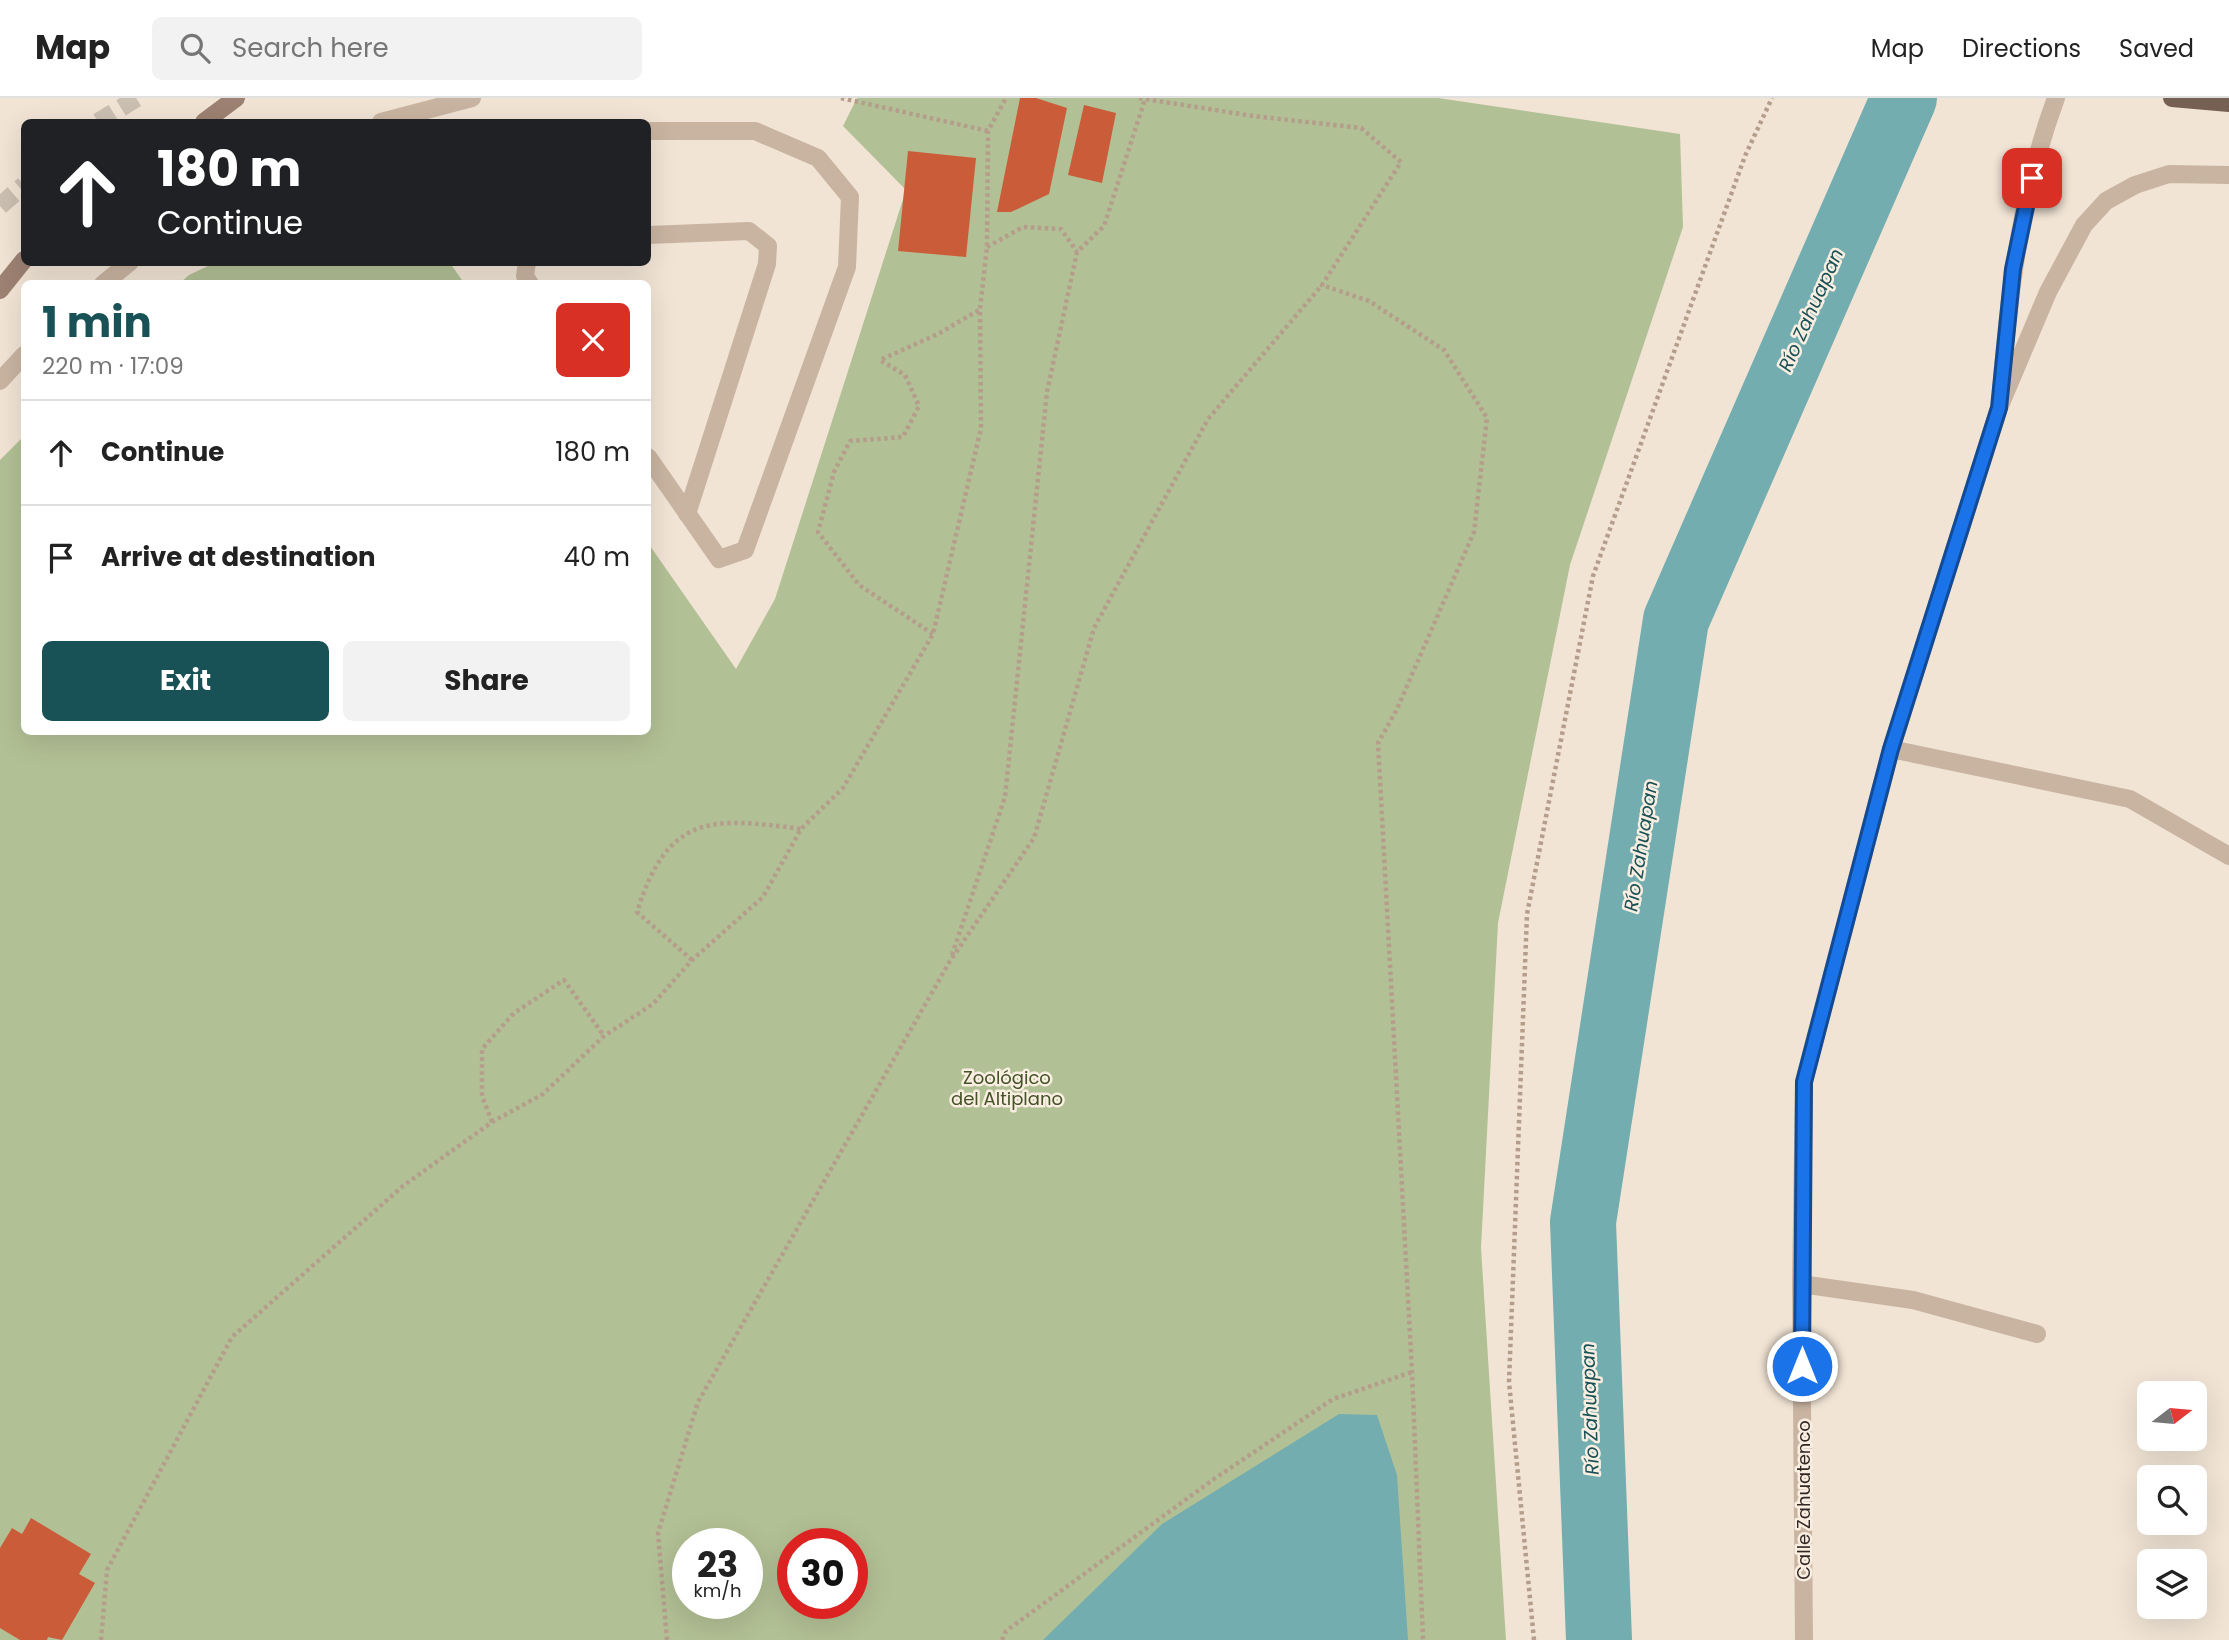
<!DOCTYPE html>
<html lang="en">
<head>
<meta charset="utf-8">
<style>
  body { margin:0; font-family:Poppins,sans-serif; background:#f2f2f2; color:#222; height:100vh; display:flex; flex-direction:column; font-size:26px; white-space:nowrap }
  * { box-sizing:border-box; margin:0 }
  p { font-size:23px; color:#767676 }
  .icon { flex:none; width:38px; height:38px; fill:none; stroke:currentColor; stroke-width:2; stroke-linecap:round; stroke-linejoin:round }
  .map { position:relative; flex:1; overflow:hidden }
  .panel { position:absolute; left:21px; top:182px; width:630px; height:455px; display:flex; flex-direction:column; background:#fff; border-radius:10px; box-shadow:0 7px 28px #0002 }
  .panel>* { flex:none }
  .guide { position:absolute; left:21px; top:21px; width:630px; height:147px; border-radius:10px; box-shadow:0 7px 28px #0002; background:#202124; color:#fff; overflow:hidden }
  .needle { width:46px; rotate:74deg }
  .buttons { position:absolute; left:2137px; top:1283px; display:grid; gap:14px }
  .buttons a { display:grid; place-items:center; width:70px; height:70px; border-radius:10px; background:#fff; box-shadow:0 7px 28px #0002; font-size:35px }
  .speed { position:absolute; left:672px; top:1430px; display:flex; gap:14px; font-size:35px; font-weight:700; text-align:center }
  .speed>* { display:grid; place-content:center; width:91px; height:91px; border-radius:50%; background:#fff; box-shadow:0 7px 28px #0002; line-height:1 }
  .speed small { font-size:18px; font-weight:400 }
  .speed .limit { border:10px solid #d22; background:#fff; color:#111 }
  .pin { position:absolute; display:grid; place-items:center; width:60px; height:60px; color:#fff; margin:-30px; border-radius:14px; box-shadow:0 4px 10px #0006 }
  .me { position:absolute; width:77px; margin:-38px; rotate:0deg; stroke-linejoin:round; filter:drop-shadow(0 0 5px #0008) }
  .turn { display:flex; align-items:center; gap:24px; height:147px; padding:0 21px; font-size:32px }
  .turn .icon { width:91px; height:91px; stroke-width:2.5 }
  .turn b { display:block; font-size:49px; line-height:60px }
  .round { display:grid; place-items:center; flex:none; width:74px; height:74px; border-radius:10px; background:#f2f2f2 }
  .overview { display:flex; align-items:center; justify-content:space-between; height:119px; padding:0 21px }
  h1 { font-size:42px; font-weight:700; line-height:52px; color:#195256 }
  .primary-button { display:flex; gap:14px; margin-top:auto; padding:14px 21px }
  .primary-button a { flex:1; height:80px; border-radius:10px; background:#195256; color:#fff; font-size:28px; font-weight:700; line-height:80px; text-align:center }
  .primary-button a+a { background:#f2f2f2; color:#222 }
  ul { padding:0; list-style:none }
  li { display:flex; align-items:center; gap:21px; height:105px; padding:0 21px; border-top:2px solid #e0e0e0 }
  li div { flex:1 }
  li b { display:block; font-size:26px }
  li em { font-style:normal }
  header { display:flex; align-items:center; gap:42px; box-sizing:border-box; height:98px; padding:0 35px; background:#fff; border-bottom:2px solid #e0e0e0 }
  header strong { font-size:33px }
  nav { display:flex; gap:38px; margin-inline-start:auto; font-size:24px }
  .search { width:490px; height:63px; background:#f2f2f2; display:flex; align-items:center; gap:18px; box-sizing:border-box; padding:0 24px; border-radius:10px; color:#767676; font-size:26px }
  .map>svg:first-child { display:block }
</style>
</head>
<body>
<header>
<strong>Map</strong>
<div class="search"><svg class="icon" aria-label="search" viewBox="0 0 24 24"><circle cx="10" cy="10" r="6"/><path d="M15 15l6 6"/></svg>Search here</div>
<nav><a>Map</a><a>Directions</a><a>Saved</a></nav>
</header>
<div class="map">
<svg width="2229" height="1542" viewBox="0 0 2229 1542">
  <rect width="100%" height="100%" fill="#f1e4d5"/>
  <path fill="#b2c095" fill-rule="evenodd" d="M857 0H1438L1680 36 1683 129 1570 467 1498 825 1481 1150 1506 1542H0V362L24 338V634H648V445L736 571 775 501 906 92 843 28ZM688 1446H747V1505H688ZM793 1446H852V1505H793Z
    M214 165H450L464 185H180L189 177Z"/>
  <path fill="#73adaf" d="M1339 1316 1377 1317 1397 1377 1408 1542H1043L1162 1426Z"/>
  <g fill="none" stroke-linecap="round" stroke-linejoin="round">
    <path stroke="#73adaf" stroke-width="66" d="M1599 1542 1583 1124 1676 522 1904 0"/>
  </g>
  <path fill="#cb5c3a" d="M1020 0H1036L1067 10 1049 96 1011 114H997Z
    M1084 7 1116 15 1102 85 1068 77Z
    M908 53 976 60 966 159 898 153Z
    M31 1420 91 1456 79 1476 95 1485 62 1542 48 1539 47 1542H20L0 1530V1450L12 1430 22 1436Z"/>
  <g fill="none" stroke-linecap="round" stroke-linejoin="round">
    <path stroke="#cbbfb2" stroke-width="18" stroke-dasharray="18 9" stroke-linecap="butt" d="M98 24 137 0
      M0 108 24 87"/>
    <path stroke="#b59d8c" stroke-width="4.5" stroke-dasharray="3.5 3.5" stroke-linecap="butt" d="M841 0 988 33
      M1139 0 1253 18 1361 30 1401 64 1322 187 1369 203 1444 252 1487 320 1474 434 1397 611 1378 645 1412 1274 1423 1542
      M987 149 1023 129 1061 131 1077 154
      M933 536 859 487 818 434 834 374 850 343 903 339 919 308 905 277 880 262 938 236 979 212
      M952 857 1005 699 1047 294 1077 154 1104 128 1145 1
      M692 862 637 814C668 715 712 719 801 731
      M492 1024 482 998V951L514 915 564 882 604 938
      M101 1542 107 1472 232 1239 403 1088 492 1024 543 996 604 938 653 906 692 862 763 799 801 731 843 690 933 536 981 330 980 211 987 149 988 33 1006 0
      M667 1542 658 1435 698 1304 950 863 1034 740 1094 530 1208 321 1322 187
      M1002 1542 1006 1533 1214 1381 1333 1301 1412 1274
      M1534 1542 1509 1284 1527 816 1593 478 1745 58 1772 0"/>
    <path stroke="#c9b4a1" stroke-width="18" d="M381 24 472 0
      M648 33H755L818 60 850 99 847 169 745 452 719 461 648 359
      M648 137 749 133 768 148 767 166 687 416
      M527 164 525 178 530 186
      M103 186 130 164
      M0 283 24 257
      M1801 1186 1913 1202 2037 1236"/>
    <path stroke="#c9b4a1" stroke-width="18" d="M2001 293C2009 193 2021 94 2056 0
      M1891 651 2130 701 2229 758
      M1804 1542 1801 1186 1804 983 1891 651 1999 310 2048 194 2084 127 2106 103 2135 87 2169 76 2229 77"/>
    <path stroke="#9d8273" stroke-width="18" d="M204 24 236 0
      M0 192 24 162"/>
    <path stroke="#766054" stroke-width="18" d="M2172 0 2229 5"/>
  </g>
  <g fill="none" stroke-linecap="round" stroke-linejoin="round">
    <g stroke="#114b97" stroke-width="18">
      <path id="route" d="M1802 1268 1804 984 1891 651 1999 310 2013 171 2032 80"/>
    </g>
    <use href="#route" stroke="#1a73e8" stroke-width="12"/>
  </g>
  <g text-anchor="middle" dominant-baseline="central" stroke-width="5" stroke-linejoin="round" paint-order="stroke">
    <g font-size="18" fill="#435227" stroke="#f9eee1">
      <text x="1007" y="979">Zoológico<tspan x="1007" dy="21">del Altiplano</tspan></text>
    </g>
    <g font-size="18" fill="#332924" stroke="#f9eee1">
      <text transform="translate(1803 1402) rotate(-90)">Calle Zahuatenco</text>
    </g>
    <g font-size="19" font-style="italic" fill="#195256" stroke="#f9eee1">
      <text transform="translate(1811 212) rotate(-66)">Río Zahuapan</text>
      <text transform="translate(1641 748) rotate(-81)">Río Zahuapan</text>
      <text transform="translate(1590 1311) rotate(-92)">Río Zahuapan</text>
    </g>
  </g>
</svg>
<div class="buttons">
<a><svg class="needle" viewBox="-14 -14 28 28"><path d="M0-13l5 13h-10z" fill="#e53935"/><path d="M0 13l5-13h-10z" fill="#767676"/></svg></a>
<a><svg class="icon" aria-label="search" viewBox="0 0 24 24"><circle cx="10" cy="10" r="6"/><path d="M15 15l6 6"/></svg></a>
<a><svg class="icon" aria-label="layers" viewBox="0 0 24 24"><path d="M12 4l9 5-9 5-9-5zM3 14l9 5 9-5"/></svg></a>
</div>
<div class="speed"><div>23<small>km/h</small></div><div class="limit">30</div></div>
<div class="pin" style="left:2032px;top:80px;background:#d93025"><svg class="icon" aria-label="arrive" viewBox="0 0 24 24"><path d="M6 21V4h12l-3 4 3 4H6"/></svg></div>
<svg class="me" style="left:1802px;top:1268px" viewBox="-20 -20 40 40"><circle r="17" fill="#1a73e8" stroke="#fff" stroke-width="3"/><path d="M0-11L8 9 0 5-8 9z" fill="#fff"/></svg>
<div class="guide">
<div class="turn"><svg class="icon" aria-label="ahead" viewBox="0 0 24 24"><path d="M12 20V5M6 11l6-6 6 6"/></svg><div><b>180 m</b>Continue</div></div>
</div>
<section class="panel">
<div class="overview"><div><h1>1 min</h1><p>220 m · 17:09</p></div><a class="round" style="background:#d93025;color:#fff"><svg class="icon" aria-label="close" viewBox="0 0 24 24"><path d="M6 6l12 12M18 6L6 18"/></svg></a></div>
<ul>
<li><svg class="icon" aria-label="ahead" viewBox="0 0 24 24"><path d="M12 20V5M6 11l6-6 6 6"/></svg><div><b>Continue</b></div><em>180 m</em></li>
<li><svg class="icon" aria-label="arrive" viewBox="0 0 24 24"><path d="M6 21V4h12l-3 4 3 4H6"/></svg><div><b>Arrive at destination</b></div><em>40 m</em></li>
</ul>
<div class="primary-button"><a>Exit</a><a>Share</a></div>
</section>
</div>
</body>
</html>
